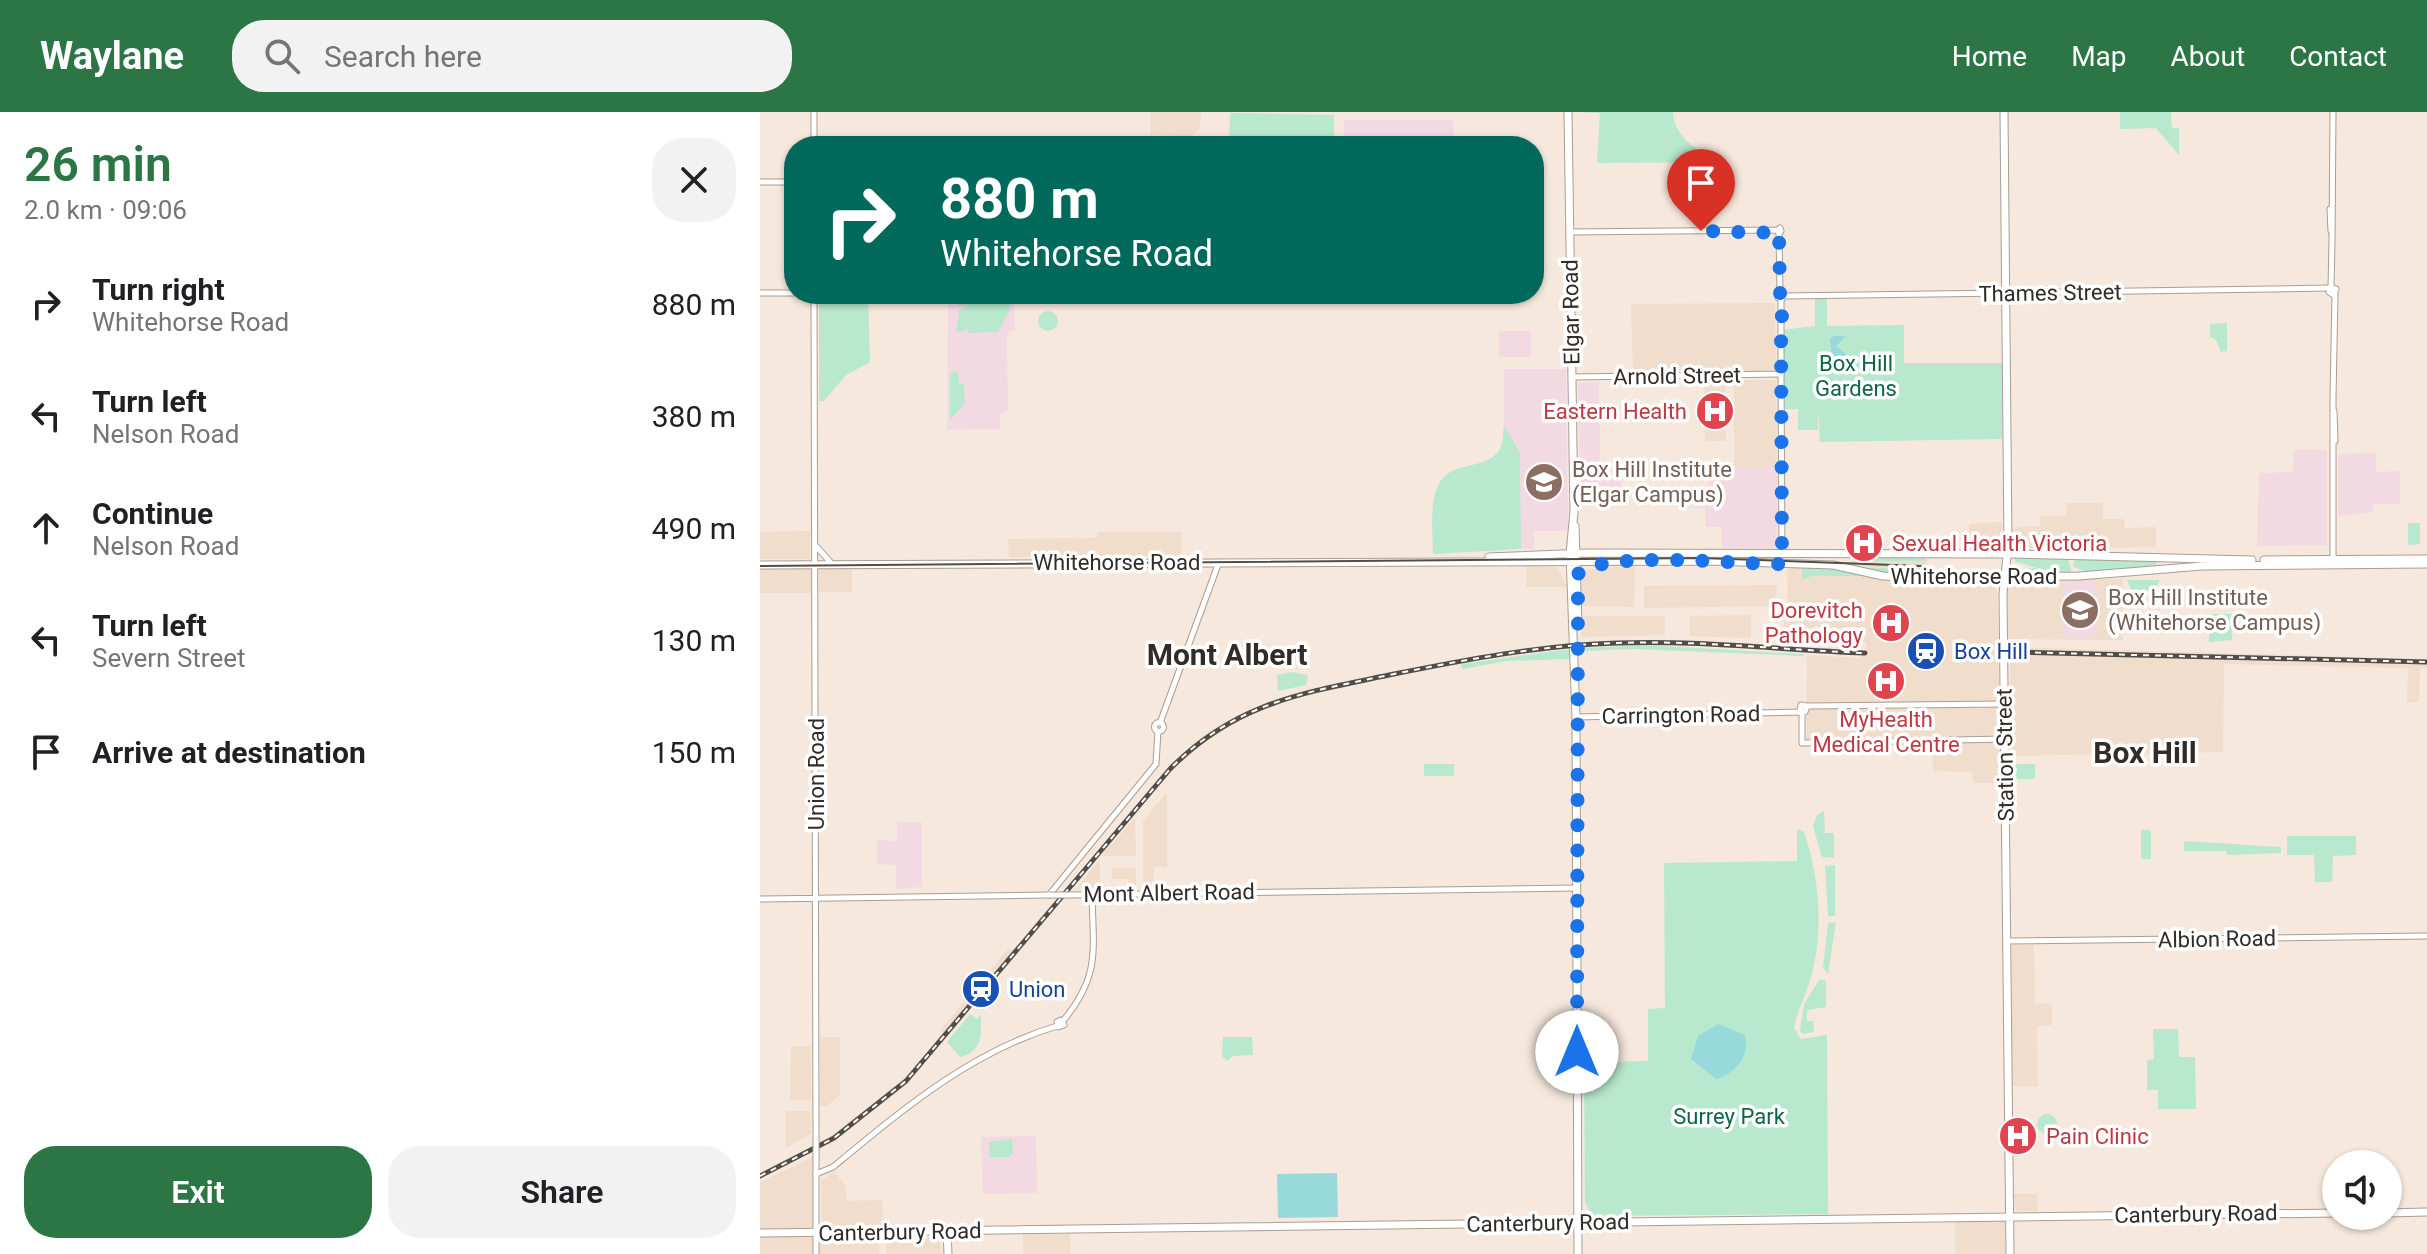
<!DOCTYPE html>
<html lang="en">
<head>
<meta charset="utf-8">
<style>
  body { margin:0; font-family:Roboto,sans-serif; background:#f2f2f2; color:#202124; height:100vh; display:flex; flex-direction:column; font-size:30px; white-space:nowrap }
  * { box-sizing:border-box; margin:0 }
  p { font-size:26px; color:#757577 }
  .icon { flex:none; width:44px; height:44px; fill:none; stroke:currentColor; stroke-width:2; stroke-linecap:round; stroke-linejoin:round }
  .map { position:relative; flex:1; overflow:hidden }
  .drawer { display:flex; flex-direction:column; background:#fff; width:760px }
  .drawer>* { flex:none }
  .top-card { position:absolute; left:24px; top:24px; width:760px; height:168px; border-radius:32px; box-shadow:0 2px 6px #0004; background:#00695c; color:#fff; overflow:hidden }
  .tools { position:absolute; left:1562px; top:1038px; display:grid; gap:16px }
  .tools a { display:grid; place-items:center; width:80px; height:80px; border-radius:50%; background:#fff; box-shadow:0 2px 6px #0004; font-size:40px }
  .pin { position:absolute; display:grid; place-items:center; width:68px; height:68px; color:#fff; margin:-82px -34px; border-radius:50% 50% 50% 0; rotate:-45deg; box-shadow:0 0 8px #0007 }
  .pin .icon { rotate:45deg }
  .me { position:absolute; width:88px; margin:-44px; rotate:0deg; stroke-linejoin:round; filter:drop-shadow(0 0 6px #0008) }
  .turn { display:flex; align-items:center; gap:28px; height:168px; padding:0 24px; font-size:36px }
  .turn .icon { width:104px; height:104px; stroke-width:2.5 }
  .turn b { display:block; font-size:56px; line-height:68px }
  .round { display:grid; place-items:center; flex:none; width:84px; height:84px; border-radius:32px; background:#f2f2f2 }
  .overview { display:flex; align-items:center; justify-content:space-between; height:136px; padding:0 24px }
  h1 { font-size:48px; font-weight:600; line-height:60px; color:#2b7644 }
  .primary-button { display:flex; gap:16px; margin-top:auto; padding:16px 24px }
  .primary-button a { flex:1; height:92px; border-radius:32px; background:#2b7644; color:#fff; font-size:32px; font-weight:600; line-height:92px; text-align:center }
  .primary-button a+a { background:#f2f2f2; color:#202124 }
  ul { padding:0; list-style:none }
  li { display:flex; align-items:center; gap:24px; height:112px; padding:0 24px }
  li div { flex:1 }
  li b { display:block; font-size:30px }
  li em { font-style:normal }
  header { display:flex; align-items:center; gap:48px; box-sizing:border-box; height:112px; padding:0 40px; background:#2b7644; color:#fff }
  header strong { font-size:38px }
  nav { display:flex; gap:44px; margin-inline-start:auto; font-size:28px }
  .search { width:560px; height:72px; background:#f2f2f2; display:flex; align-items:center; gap:20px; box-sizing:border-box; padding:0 28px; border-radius:32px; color:#757577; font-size:30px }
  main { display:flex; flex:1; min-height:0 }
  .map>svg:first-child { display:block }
</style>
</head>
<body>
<header>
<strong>Waylane</strong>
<div class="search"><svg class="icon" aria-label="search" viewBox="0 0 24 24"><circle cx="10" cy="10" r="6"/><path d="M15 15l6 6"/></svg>Search here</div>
<nav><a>Home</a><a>Map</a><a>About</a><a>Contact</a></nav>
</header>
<main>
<section class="drawer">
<div class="overview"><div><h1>26 min</h1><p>2.0 km · 09:06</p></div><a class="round"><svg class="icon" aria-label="close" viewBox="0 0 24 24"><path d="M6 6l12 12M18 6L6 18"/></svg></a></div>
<ul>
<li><svg class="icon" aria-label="right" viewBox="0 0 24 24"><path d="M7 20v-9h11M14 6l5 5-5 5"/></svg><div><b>Turn right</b><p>Whitehorse Road</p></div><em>880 m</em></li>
<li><svg class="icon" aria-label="left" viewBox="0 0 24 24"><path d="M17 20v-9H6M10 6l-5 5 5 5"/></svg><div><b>Turn left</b><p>Nelson Road</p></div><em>380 m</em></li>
<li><svg class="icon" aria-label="ahead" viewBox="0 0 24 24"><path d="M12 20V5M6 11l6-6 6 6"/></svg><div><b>Continue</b><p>Nelson Road</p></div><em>490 m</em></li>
<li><svg class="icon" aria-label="left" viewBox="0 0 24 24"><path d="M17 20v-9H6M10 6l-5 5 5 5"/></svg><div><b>Turn left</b><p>Severn Street</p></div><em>130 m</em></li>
<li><svg class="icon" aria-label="arrive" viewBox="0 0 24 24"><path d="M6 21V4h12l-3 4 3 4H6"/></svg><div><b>Arrive at destination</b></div><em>150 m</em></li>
</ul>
<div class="primary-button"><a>Exit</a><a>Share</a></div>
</section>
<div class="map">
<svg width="1667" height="1142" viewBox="0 0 1667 1142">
  <rect width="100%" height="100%" fill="#f6e8dc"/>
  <path fill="#f0ddcb" d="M390 0H441L440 15 432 24 390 23Z
    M1015 191 1016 260H873L871 192Z
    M944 268 965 269 966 329H945Z
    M974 268H1016L1017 355 974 356Z
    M1307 391H1343V407H1364L1365 416 1396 415V435L1254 437 1253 415 1280 414V404H1306Z
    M1242 410 1241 436H1209V412Z
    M50 419V447H0V420Z
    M337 420H421L422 444 249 445 248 427 337 426Z
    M1092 447 1167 449 1166 456H1108L1091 453Z
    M875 453 874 495 821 494 822 465 827 458Z
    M766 454 797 455 808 475H766Z
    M1051 454 1131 469 1237 467 1241 671H1213L1212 660 1173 659 1172 626 1046 627 1047 543 1101 546 1106 536V530L1024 527V502L1028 499 1027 459 1030 455Z
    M0 456H51L52 481H0Z
    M59 456H92V480H59Z
    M1363 467V528L1248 527 1247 468Z
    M1017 473 1015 494 884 496V474Z
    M991 503V526L930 524V504Z
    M823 504H905V523L821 525Z
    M1250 535 1667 547V556L1660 557 1659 590H1647L1648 556 1464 552 1463 640 1250 644Z
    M407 680V755H394V778H383V709Z
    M375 705 376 744H342Z
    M340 747V778H315L335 753Z
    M352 756H376V777H369L368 767H352Z
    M1252 833H1274L1275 891 1292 892V913L1277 914 1278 975 1252 974Z
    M249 836 253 839 183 921 180 918Z
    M60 925H80V983L67 994H60Z
    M31 934H51V988H30Z
    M26 999H50L51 1022 26 1036Z
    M51 1046H56V1121L119 1120V1142H0V1070Z
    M74 1060 86 1074V1089L122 1088 123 1115 62 1116 61 1069Z
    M1253 1082H1277L1278 1099H1256Z
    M1245 1108V1142H1195V1110Z
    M263 1122H310V1142H263Z
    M180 1125 182 1142H126V1126Z"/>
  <path fill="#f3d9e2" d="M584 8H693L694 34H584Z
    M188 182H254L255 219H249L247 228 248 299 240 303V317L187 318Z
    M739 219H771V245H739Z
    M744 257H806L808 419H774V437H761L760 341 744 313Z
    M839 270V291L863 295 859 303 861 308H840V366H861V383H841L840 391 820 392 818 271Z
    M1534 338H1567V433L1497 434 1499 361 1533 360Z
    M1616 341V360L1640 359V392H1613V400L1578 404V342Z
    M1017 355V428L1014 436H962V415H946L945 396H924L951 393 947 356Z
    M1335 469V526H1304V470Z
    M137 710H162V775L136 777V753L117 752V728L137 729Z
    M276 1024 277 1081 223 1082 221 1025Z"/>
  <path fill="#b8e8cd" d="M815 0H913C913 24 938 38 955 50L837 51 840 1Z
    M1360 0H1411L1412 16H1419V43L1396 16 1360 17Z
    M470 1 574 3V34H469Z
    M59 182H108L110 250 86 263 64 289H59Z
    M234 182 248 183 250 197 238 220 209 221 204 213 205 219 196 220 199 198 209 194H199L198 185 211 184 212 192 218 186Z
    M1055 187H1067V214L1144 213V251H1242V327L1060 330 1058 297V318H1038V297H1025L1022 218 1055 214Z
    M278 209a10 10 0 1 1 20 0a10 10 0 1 1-20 0Z
    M1467 211V239L1461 240 1456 228 1450 225V212Z
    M198 259 199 272H204L205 291 190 308V265L191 260Z
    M744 313 760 341 761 437 673 442C673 421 669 394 678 374 689 347 726 360 740 337 743 332 743 320 744 313Z
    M1648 411H1660V432L1648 433Z
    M1091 444 1160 445H1167L1166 449H1107Z
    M1254 446H1308L1312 461 1255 460 1257 457 1277 456 1256 450Z
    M1315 446 1394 449 1398 452C1384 459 1325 465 1313 454Z
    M1091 453 1108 456H1166V461L1121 462Z
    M1042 454 1081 457 1105 464H1052L1042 468Z
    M1367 468H1400L1394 479H1372Z
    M1449 502H1472V528L1449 530Z
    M885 533 1043 542 1044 544 873 537 822 539V536Z
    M810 537V547L747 549 702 557 701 552Z
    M531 560 548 563 546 573 518 579 517 563Z
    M664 652H694V664H664Z
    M1251 652H1275V667H1252Z
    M1064 699 1065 721H1074V746L1062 745 1053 714 1057 703Z
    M1037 717 1044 720C1060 767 1064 820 1050 869 1045 885 1037 899 1034 916L1041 927 1067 923 1068 1102 833 1104 825 1091 824 950 888 949V897L905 896 904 751 1037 749Z
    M1381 718H1391V747H1381Z
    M1527 724H1596V743L1573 744 1572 770H1555L1554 743H1527Z
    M1424 729 1521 735V741L1467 743V739H1424Z
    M1075 753V804H1068L1065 754Z
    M1076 810 1068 862 1063 856 1068 811Z
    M1059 868H1066V895L1047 898V909H1053L1054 920 1043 922 1040 919 1044 892Z
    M210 902 217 907 221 902C221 924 223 939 200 945L187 930Z
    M1393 917H1418L1419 945H1435L1436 997H1398V978H1387V948L1394 947Z
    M463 925H492L493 943 473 944 467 949 462 944Z
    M1277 1012a10 10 0 1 1 20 0a10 10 0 1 1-20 0Z
    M252 1027 253 1041 250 1045H229V1030Z"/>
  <path fill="#98dadb" d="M1073 224H1086L1076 234 1085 241 1091 257 1072 246 1070 227Z
    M958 912 985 923C991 943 975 962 956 967L931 947 938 924Z
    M577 1061 578 1105 518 1106 517 1062Z"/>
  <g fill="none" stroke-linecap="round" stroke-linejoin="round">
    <g stroke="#aa9d92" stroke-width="7">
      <path id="tertiary" d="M0 70H34
        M1020 116 1021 119 1019 121 1017 118Z
        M810 120 1017 118
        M1019 121 1020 181
        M0 181H34
        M1246 181 1570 176
        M1021 262 1022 443
        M1041 593 1047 594 1045 600 1040 598Z
        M1047 594 1244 592
        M1042 600V631L1245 627
        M816 605 1041 600
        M394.5 615a4.5 4.5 0 1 1 9 0a4.5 4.5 0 1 1-9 0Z
        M400 611 459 450
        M289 783 396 652 398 619
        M1246 829 1667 824
        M301 908 304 913 298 915 297 910Z
        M303 909C341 863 333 838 332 782
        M56 1062 73 1055C142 998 210 940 297 914
        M56 1121V1142"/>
    </g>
    <g stroke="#aa9d92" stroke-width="7">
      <path id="secondary" d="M54 34V0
        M1570 97 1571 119
        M1572 130 1573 0
        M1571 176 1572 129
        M1572 176 1576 177 1574 183 1569 180Z
        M54 182 56 1024
        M1018 182H1023L1022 187 1018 186Z
        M1024 184 1246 181
        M812 265 1021 262V187
        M1573 285 1575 182
        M1574 299 1575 329
        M56 434 72 452
        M1573 448V286
        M309 783 816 776
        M0 787 289 783
        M56 1046V1121"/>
    </g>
    <g stroke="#aa9d92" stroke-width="9">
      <path id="primary" d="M808 0 814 402
        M1244 0 1248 435 1243 482 1250 1142
        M814 399 810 442 816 605 818 1142
        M815 414 818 514
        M729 445 828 441 1253 442 1492 448
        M1504 448 1667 447
        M0 453 951 449 1073 453 1123 464 1150 465 1319 464 1442 454 1667 452
        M1628 1101 1667 1100
        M187 1119 188 1142
        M0 1121 1576 1101"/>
    </g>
    <use href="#tertiary" stroke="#fff" stroke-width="5"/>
    <use href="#secondary" stroke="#fff" stroke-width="5"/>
    <use href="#primary" stroke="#fff" stroke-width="7"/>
    <path stroke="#534d47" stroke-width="2" d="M0 454 941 446 1161 454"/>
    <g stroke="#534d47" stroke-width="5">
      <path id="rail" d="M1251 540 1667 550
        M0 1064 74 1026 146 969 410 657C475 591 542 581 629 563 704 548 780 533 857 531 939 528 1023 538 1105 541"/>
    </g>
    <use href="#rail" stroke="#fff" stroke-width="2" stroke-dasharray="6" stroke-linecap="butt"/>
    <g stroke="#aa9d92" stroke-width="7" stroke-linecap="butt">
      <path id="secondary-bridge" d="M289 783H309
        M56 1024V1046"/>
    </g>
    <use href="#secondary-bridge" stroke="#fff" stroke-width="5"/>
  </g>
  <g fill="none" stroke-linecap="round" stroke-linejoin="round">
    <path stroke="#1a73e8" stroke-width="14" stroke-dasharray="0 25.2" d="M817 940 818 462C845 437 981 453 1022 452L1021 213 1024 184 1020 181 1019 121 941 119"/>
  </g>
  <defs>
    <g id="hospital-disc" transform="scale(2)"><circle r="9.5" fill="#e0444e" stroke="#fff"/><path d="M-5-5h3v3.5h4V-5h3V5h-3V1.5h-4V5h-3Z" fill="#fff"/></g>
    <g id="university-disc" transform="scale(2)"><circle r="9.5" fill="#8d6e63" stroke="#fff"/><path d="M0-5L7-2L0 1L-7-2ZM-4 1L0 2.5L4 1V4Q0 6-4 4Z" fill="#fff"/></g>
    <g id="station-disc" transform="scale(2)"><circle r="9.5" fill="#1a4fb4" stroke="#fff"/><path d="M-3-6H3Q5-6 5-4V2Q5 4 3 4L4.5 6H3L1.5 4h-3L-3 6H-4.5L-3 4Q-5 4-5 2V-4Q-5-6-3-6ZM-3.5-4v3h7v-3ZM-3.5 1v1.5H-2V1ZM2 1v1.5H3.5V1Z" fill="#fff"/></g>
  </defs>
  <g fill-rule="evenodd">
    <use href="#hospital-disc" x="955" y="299"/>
    <use href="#university-disc" x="784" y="370"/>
    <use href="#hospital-disc" x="1104" y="431"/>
    <use href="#university-disc" x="1320" y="498"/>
    <use href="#hospital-disc" x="1131" y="511"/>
    <use href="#station-disc" x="1166" y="539"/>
    <use href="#hospital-disc" x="1126" y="569"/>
    <use href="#station-disc" x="221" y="877"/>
    <use href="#hospital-disc" x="1258" y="1024"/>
  </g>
  <g text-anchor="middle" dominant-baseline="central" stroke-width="7" stroke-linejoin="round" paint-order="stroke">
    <g font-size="22" fill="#312c28" stroke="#fff">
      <text transform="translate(1290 181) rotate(-1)">Thames Street</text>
      <text transform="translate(811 200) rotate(-91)">Elgar Road</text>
      <text transform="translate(917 264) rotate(-1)">Arnold Street</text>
      <text x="357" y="450">Whitehorse Road</text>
      <text x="1214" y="464">Whitehorse Road</text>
      <text transform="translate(921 603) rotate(-1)">Carrington Road</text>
      <text transform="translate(1245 643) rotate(-91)">Station Street</text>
      <text transform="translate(56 662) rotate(-90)">Union Road</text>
      <text transform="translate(409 781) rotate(-1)">Mont Albert Road</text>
      <text transform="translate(1457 827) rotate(-1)">Albion Road</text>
      <text transform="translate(1436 1102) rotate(-1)">Canterbury Road</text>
      <text transform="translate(788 1111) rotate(-1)">Canterbury Road</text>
      <text transform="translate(140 1120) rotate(-1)">Canterbury Road</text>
    </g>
    <g font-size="22" fill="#0e6643" stroke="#fff">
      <text x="1096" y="251">Box Hill<tspan x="1096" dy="25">Gardens</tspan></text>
      <text x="969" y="1004">Surrey Park</text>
    </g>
    <g font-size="22" fill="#be3a42" stroke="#fff" text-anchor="end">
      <text x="927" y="299">Eastern Health</text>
      <text x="1132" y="431" text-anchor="start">Sexual Health Victoria</text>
      <text x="1103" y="498">Dorevitch<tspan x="1103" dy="25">Pathology</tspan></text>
      <text x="1126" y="607" text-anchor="middle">MyHealth<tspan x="1126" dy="25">Medical Centre</tspan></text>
      <text x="1286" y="1024" text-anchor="start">Pain Clinic</text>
    </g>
    <g font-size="22" fill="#785e54" stroke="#fff" text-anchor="start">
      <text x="812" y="357">Box Hill Institute<tspan x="812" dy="25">(Elgar Campus)</tspan></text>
      <text x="1348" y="485">Box Hill Institute<tspan x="1348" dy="25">(Whitehorse Campus)</tspan></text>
    </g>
    <g font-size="22" fill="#164399" stroke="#fff" text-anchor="start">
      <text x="1194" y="539">Box Hill</text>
      <text x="249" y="877">Union</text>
    </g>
    <g font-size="30" font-weight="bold" fill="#312c28" stroke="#fff">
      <text x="467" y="542">Mont Albert</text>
      <text x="1385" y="640">Box Hill</text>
    </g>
  </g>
</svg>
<div class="tools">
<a><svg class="icon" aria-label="sound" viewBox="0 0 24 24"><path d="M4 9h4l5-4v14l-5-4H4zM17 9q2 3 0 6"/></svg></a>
</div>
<div class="pin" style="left:941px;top:119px;background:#d93025"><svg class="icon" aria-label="arrive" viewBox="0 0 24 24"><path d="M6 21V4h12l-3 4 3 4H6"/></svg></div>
<svg class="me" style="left:817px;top:940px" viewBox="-20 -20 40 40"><circle r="19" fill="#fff"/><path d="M0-13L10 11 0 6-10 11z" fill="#1a73e8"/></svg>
<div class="top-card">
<div class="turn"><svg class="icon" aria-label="right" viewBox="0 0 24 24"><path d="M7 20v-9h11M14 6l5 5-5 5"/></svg><div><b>880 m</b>Whitehorse Road</div></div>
</div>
</div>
</main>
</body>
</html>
